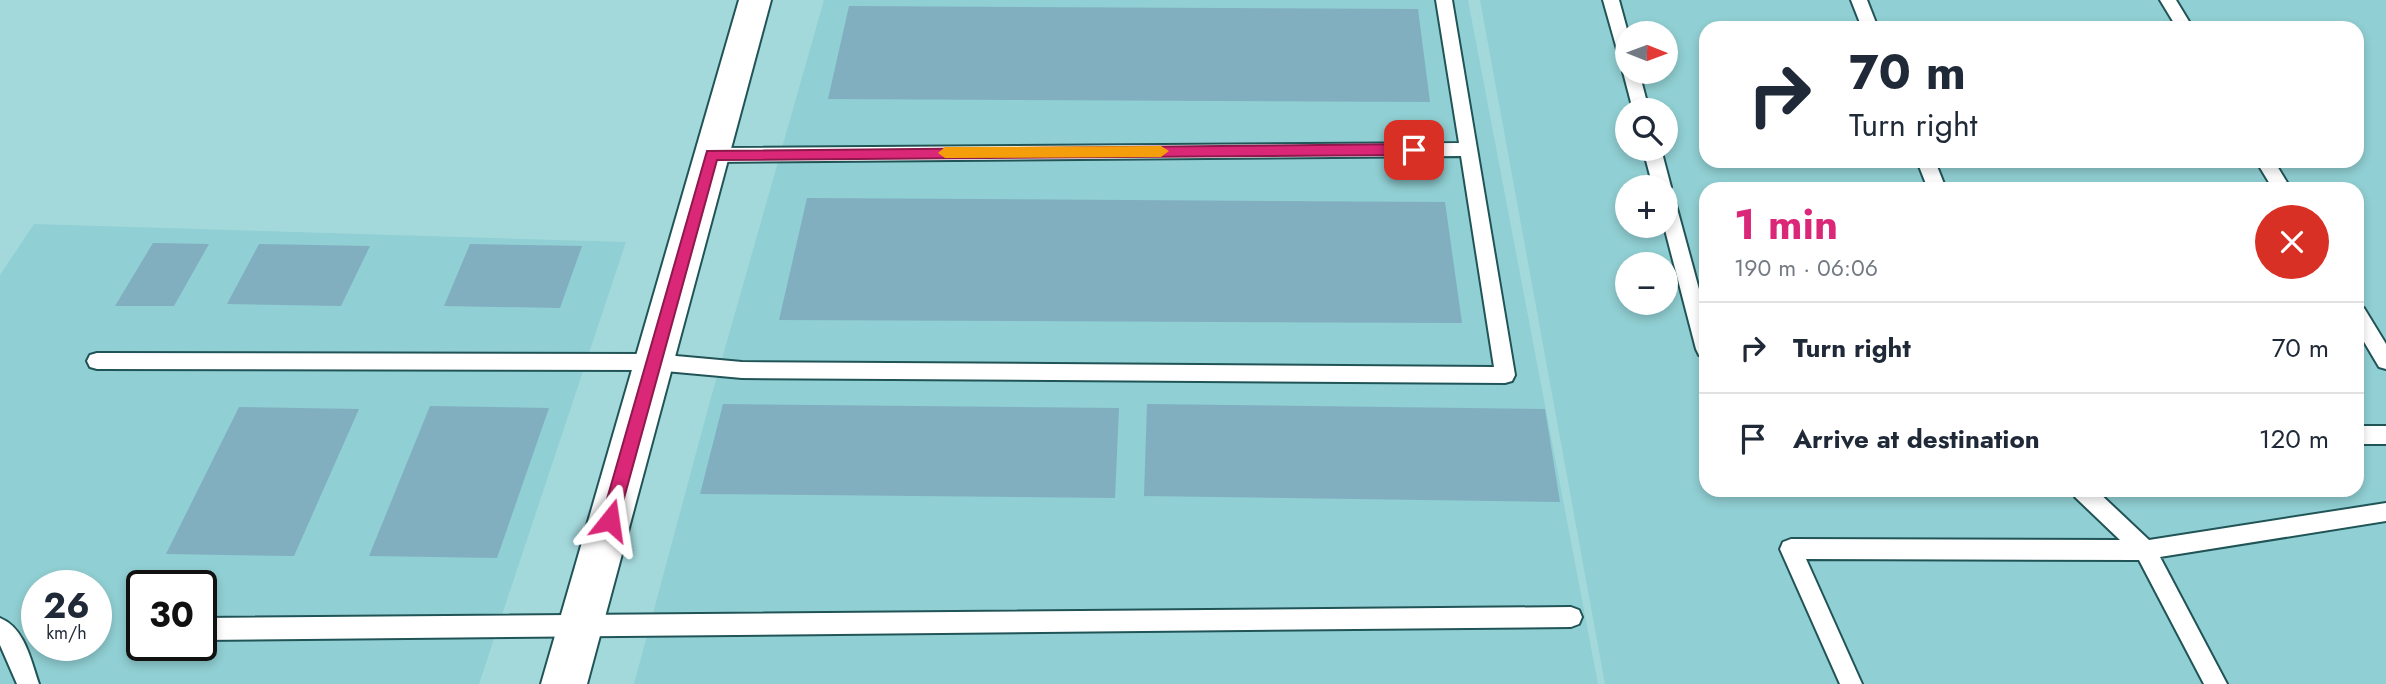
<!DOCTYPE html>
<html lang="en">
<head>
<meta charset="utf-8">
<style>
  body { margin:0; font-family:Jost,sans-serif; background:#f2f2f3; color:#1f2937; height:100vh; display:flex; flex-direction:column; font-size:26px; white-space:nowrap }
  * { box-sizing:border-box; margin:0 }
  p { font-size:23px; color:#747a83 }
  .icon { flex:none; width:38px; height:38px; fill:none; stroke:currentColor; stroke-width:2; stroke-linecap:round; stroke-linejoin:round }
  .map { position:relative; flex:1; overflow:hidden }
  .drawer { position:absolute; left:1699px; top:182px; width:665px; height:315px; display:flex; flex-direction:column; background:#fff; border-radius:21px; box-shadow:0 4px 10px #0003 }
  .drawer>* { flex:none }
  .hud { position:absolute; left:1699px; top:21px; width:665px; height:147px; border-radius:21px; box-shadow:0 4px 10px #0003; background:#fff; color:#1f2937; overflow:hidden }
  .needle { width:46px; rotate:91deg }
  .fabs { position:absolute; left:1615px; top:21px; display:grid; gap:14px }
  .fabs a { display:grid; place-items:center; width:63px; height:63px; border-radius:50%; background:#fff; box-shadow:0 4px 10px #0003; font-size:35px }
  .speed { position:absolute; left:21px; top:570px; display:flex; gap:14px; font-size:35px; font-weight:700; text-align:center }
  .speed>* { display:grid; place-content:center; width:91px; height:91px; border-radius:50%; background:#fff; box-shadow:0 4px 10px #0003; line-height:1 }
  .speed small { font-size:18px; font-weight:400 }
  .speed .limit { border:4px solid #111; border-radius:10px; background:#fff; color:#111 }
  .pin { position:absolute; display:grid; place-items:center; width:60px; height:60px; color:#fff; margin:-30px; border-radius:14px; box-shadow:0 4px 10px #0006 }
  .me { position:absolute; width:77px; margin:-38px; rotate:15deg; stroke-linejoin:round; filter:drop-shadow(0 0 5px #0008) }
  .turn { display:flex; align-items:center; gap:24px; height:147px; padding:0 35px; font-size:32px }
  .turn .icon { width:91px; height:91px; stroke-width:2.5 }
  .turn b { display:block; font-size:49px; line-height:60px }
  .round { display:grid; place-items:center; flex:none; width:74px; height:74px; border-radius:37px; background:#f2f2f3 }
  .headline { display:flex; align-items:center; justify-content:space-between; height:119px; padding:0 35px }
  h1 { font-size:42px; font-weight:700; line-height:52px; color:#db2777 }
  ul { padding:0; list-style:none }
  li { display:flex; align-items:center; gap:21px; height:91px; padding:0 35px; border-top:2px solid #e0e1e3 }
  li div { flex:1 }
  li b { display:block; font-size:26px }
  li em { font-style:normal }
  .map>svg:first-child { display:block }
</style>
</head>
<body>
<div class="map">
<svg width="2386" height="684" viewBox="0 0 2386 684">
  <rect width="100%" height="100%" fill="#a4d9dc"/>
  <path fill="#90cfd3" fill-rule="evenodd" d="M824 0H1468L1598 684H634L710 401Z
    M1480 0H2386V684H1605ZM1706 28H2357V161H1706ZM1628 33H1666V72H1628ZM1628 110H1666V149H1628ZM1628 187H1666V226H1628ZM1706 189H2357V490H1706ZM1628 264H1666V303H1628Z
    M34 224 626 242 479 684H0V275ZM37 586H96V646H37ZM142 586H201V646H142Z"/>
  <path fill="#81afbf" d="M849 6 1418 9 1430 102 828 99Z
    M807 198 1445 202 1462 323 779 320Z
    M153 243 209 244 174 306H115Z
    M259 244 370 246 341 306 227 304Z
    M470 244 582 246 560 308 444 306Z
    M723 404 1119 408 1115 498 700 494Z
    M1147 404 1545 409 1560 502 1144 496Z
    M430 406 549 408 497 558 369 556Z
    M239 407 359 409 294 556 166 554Z"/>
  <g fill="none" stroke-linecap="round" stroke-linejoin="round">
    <g stroke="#215457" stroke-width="4">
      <path id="lane" d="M1436 0H1452L1515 375 1512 381 1505 383 742 378 654 370 97 369 90 367 87 361 90 355 97 353 654 354 742 362 1494 367 1461 156 712 162 706 160 703 155 706 150 712 148 1459 143Z
        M1603 0H1619L1628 33V66L1620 60Z
        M1851 0H1867L1878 28H1862Z
        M2160 0H2176L2193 28H2177Z
        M1628 67V72H1639L1649 110H1633L1623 72Z
        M1643 149H1661L1671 187 1668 192H1666V187H1653Z
        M1917 161H1935L1946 189H1928Z
        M2256 161H2274L2291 189H2273Z
        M1666 194 1672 196 1675 201 1706 315V357L1699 355 1696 349 1664 226H1666Z
        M2357 305 2364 308 2386 344V369L2379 367 2357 330Z
        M2357 426H2386V444H2357Z
        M2072 490H2096L2149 540 2386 503V521L2160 557 2227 684H2204L2139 560 1806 559 1862 684H1840L1780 549 1783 542 1791 539 2120 540 2075 497Z
        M1571 607 1579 610 1582 617 1579 624 1571 627 201 640V618Z
        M0 618C25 628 31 661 39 684H17L0 645Z"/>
    </g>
    <g stroke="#215457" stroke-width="4">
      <path id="street" d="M739 0H771L587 684H541Z"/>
    </g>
    <use href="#lane" fill="#fff" fill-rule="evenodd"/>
    <use href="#street" fill="#fff" fill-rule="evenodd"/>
  </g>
  <path fill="#db2777" stroke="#8e194d" stroke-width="2" d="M1414 144 1422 150 1414 155 717 160 618 520 616 526 610 528 604 526 601 520 707 151Z"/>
  <path fill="#f59e0b" d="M1161 146 1169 151 1161 157 945 158 938 153 945 147Z"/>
</svg>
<div class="fabs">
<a><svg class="needle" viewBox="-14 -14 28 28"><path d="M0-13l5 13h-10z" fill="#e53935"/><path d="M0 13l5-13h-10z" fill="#747a83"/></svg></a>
<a><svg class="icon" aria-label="search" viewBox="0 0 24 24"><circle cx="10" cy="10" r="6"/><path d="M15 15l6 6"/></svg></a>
<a>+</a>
<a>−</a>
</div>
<div class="speed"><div>26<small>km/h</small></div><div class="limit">30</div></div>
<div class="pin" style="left:1414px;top:150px;background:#d93025"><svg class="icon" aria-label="arrive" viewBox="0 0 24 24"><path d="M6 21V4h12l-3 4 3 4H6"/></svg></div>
<svg class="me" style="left:610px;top:520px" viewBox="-20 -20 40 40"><path d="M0-17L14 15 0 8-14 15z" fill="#db2777" stroke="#fff" stroke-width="4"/></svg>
<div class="hud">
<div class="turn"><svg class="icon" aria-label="right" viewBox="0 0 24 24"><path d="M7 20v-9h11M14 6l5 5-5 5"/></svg><div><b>70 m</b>Turn right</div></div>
</div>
<section class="drawer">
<div class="headline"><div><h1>1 min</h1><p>190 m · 06:06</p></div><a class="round" style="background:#d93025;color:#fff"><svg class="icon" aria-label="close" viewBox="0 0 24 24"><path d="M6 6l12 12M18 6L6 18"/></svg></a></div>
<ul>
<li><svg class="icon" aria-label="right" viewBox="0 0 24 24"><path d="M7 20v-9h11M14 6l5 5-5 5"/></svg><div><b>Turn right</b></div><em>70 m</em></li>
<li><svg class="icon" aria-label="arrive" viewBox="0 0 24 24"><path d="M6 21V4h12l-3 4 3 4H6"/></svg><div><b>Arrive at destination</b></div><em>120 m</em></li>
</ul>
</section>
</div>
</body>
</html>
